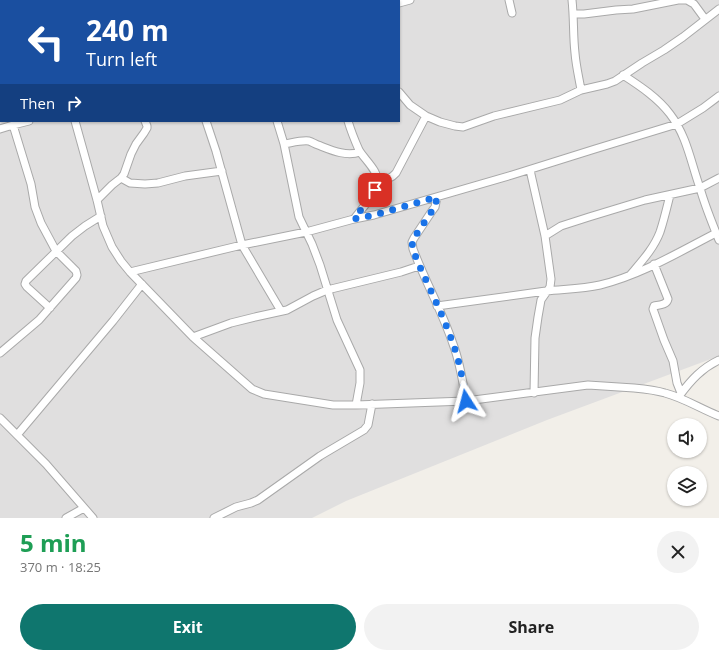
<!DOCTYPE html>
<html lang="en">
<head>
<meta charset="utf-8">
<style>
  body { margin:0; font-family:"Open Sans",sans-serif; background:#f2f2f2; color:#222; height:100vh; display:flex; flex-direction:column; font-size:15px; white-space:nowrap }
  * { box-sizing:border-box; margin:0 }
  p { font-size:13px; color:#767676 }
  .icon { flex:none; width:22px; height:22px; fill:none; stroke:currentColor; stroke-width:2; stroke-linecap:round; stroke-linejoin:round }
  .map { position:relative; height:518px; overflow:hidden }
  .sheet { display:flex; flex-direction:column; background:#fff; flex:1 }
  .sheet>* { flex:none }
  .banner { position:absolute; left:0px; top:0px; width:400px; height:122px; box-shadow:0 1px 3px #0004; background:#1a4fa0; color:#fff; overflow:hidden }
  .fabs { position:absolute; left:667px; top:418px; display:grid; gap:8px }
  .fabs a { display:grid; place-items:center; width:40px; height:40px; border-radius:50%; background:#fff; box-shadow:0 1px 3px #0004; font-size:20px }
  .pin { position:absolute; display:grid; place-items:center; width:34px; height:34px; color:#fff; margin:-17px; border-radius:8px; box-shadow:0 2px 6px #0006 }
  .me { position:absolute; width:44px; margin:-22px; rotate:351deg; stroke-linejoin:round; filter:drop-shadow(0 0 3px #0008) }
  .turn { display:flex; align-items:center; gap:14px; height:84px; padding:0 20px; font-size:18px }
  .turn .icon { width:52px; height:52px; stroke-width:2.5 }
  .turn b { display:block; font-size:28px; line-height:34px }
  .then { display:flex; align-items:center; height:38px; padding:0 20px; background:#0003; gap:8px; font-size:15px }
  .round { display:grid; place-items:center; flex:none; width:42px; height:42px; border-radius:21px; background:#f2f2f2 }
  .summary { display:flex; align-items:center; justify-content:space-between; height:68px; padding:0 20px }
  h1 { font-size:24px; font-weight:700; line-height:30px; color:#1e9e55 }
  .button { display:flex; gap:8px; margin-top:auto; padding:8px 20px }
  .button a { flex:1; height:46px; border-radius:24px; background:#0f766e; color:#fff; font-size:16px; font-weight:700; line-height:46px; text-align:center }
  .button a+a { background:#f2f2f2; color:#222 }
  .map>svg:first-child { display:block }
</style>
</head>
<body>
<div class="map">
<svg width="719" height="518" viewBox="0 0 719 518">
  <rect width="100%" height="100%" fill="#f2efe9"/>
  <path fill="#e0dfdf" fill-rule="evenodd" d="M0 0H719V356L547 420 346 501 312 518H0ZM1 1H399V121H1Z"/>
  <g fill="none" stroke-linecap="round" stroke-linejoin="round">
    <g stroke="#a9a9a9" stroke-width="9">
      <path id="street" d="M101 0V1
        M162 0V1
        M231 0V1
        M509 0 512 13
        M572 0C574 18 573 36 575 53 576 66 579 78 581 90
        M51 1 54 0
        M399 3 410 0
        M0 13H1
        M573 14H584L616 10 633 9 678 0H687L694 4 705 19
        M623 75C640 86 658 98 670 114 687 136 691 163 700 188 705 206 712 223 719 240
        M399 92 410 105 426 116 440 122 455 126 463 127 494 116 560 100 581 90 607 84 615 81 642 63 664 50 683 37 719 9
        M75 121 97 200 103 226 112 247 121 261 130 272 193 337 252 389 264 394 333 405H356L466 401 588 385C603 386 619 387 634 388 645 389 655 390 665 393 684 398 701 409 719 416
        M206 121 216 151 242 245 281 311
        M277 121 284 144 299 217 312 244 320 265 337 320 360 370V383L356 405
        M348 121C351 131 355 141 359 150 364 159 379 171 377 182 375 196 362 208 354 219
        M0 129 13 125 29 121
        M284 144C291 143 301 140 309 141 312 142 315 144 318 145 331 150 346 157 360 152
        M530 170 545 236 551 279 550 287 541 300 538 317 535 338 534 393
        M121 178 130 183 145 184 158 183 185 176 222 171
        M378 181C385 180 391 179 396 173L426 116
        M437 197 435 207 432 211 414 238 412 242 413 249C425 281 442 311 453 344 460 362 463 382 466 401
        M97 200 112 185 121 178 124 174 131 154 136 144 144 133 147 128V126L145 121
        M545 236 561 226 589 217 645 200 700 188 719 178
        M654 264 668 299C667 305 659 305 654 306L653 309 664 340 673 361 677 383 681 393
        M130 272 242 245 306 232 354 219 374 215 512 175 595 149 677 124 703 108 719 96
        M631 274C642 261 654 248 660 232 664 220 667 207 670 195
        M437 306C473 301 509 296 546 291 564 289 582 289 600 285 641 275 679 252 716 233
        M50 308 27 287 25 284 26 281 72 236 85 226 101 216
        M193 337 231 323 255 317 287 310 313 296 327 290 401 272 419 266
        M0 353 39 320 76 278 77 275 76 271 56 251 41 223 35 207 31 184 13 125
        M680 395C691 380 702 368 719 360
        M0 418 46 464 93 518
        M17 435 113 321 142 284
        M66 518 84 508
        M214 518 236 507 251 503 258 500 320 456 364 430 368 425 372 404"/>
    </g>
    <use href="#street" stroke="#fff" stroke-width="7"/>
  </g>
  <g fill="none" stroke-linecap="round" stroke-linejoin="round">
    <path stroke="#1a73e8" stroke-width="7" stroke-dasharray="0 12.6" d="M375 190 370 198 354 219 374 215 437 197 435 207 432 211 414 238 412 242 413 250C425 281 442 311 453 344 460 362 463 382 466 401"/>
  </g>
</svg>
<div class="fabs">
<a><svg class="icon" aria-label="sound" viewBox="0 0 24 24"><path d="M4 9h4l5-4v14l-5-4H4zM17 9q2 3 0 6"/></svg></a>
<a><svg class="icon" aria-label="layers" viewBox="0 0 24 24"><path d="M12 4l9 5-9 5-9-5zM3 14l9 5 9-5"/></svg></a>
</div>
<div class="pin" style="left:375px;top:190px;background:#d93025"><svg class="icon" aria-label="arrive" viewBox="0 0 24 24"><path d="M6 21V4h12l-3 4 3 4H6"/></svg></div>
<svg class="me" style="left:466px;top:401px" viewBox="-20 -20 40 40"><path d="M0-17L14 15 0 8-14 15z" fill="#1a73e8" stroke="#fff" stroke-width="4"/></svg>
<div class="banner">
<div class="turn"><svg class="icon" aria-label="left" viewBox="0 0 24 24"><path d="M17 20v-9H6M10 6l-5 5 5 5"/></svg><div><b>240 m</b>Turn left</div></div>
<div class="then">Then<svg class="icon" aria-label="right" viewBox="0 0 24 24"><path d="M7 20v-9h11M14 6l5 5-5 5"/></svg></div>
</div>
</div>
<section class="sheet">
<div class="summary"><div><h1>5 min</h1><p>370 m · 18:25</p></div><a class="round"><svg class="icon" aria-label="close" viewBox="0 0 24 24"><path d="M6 6l12 12M18 6L6 18"/></svg></a></div>
<div class="button"><a>Exit</a><a>Share</a></div>
</section>
</body>
</html>
